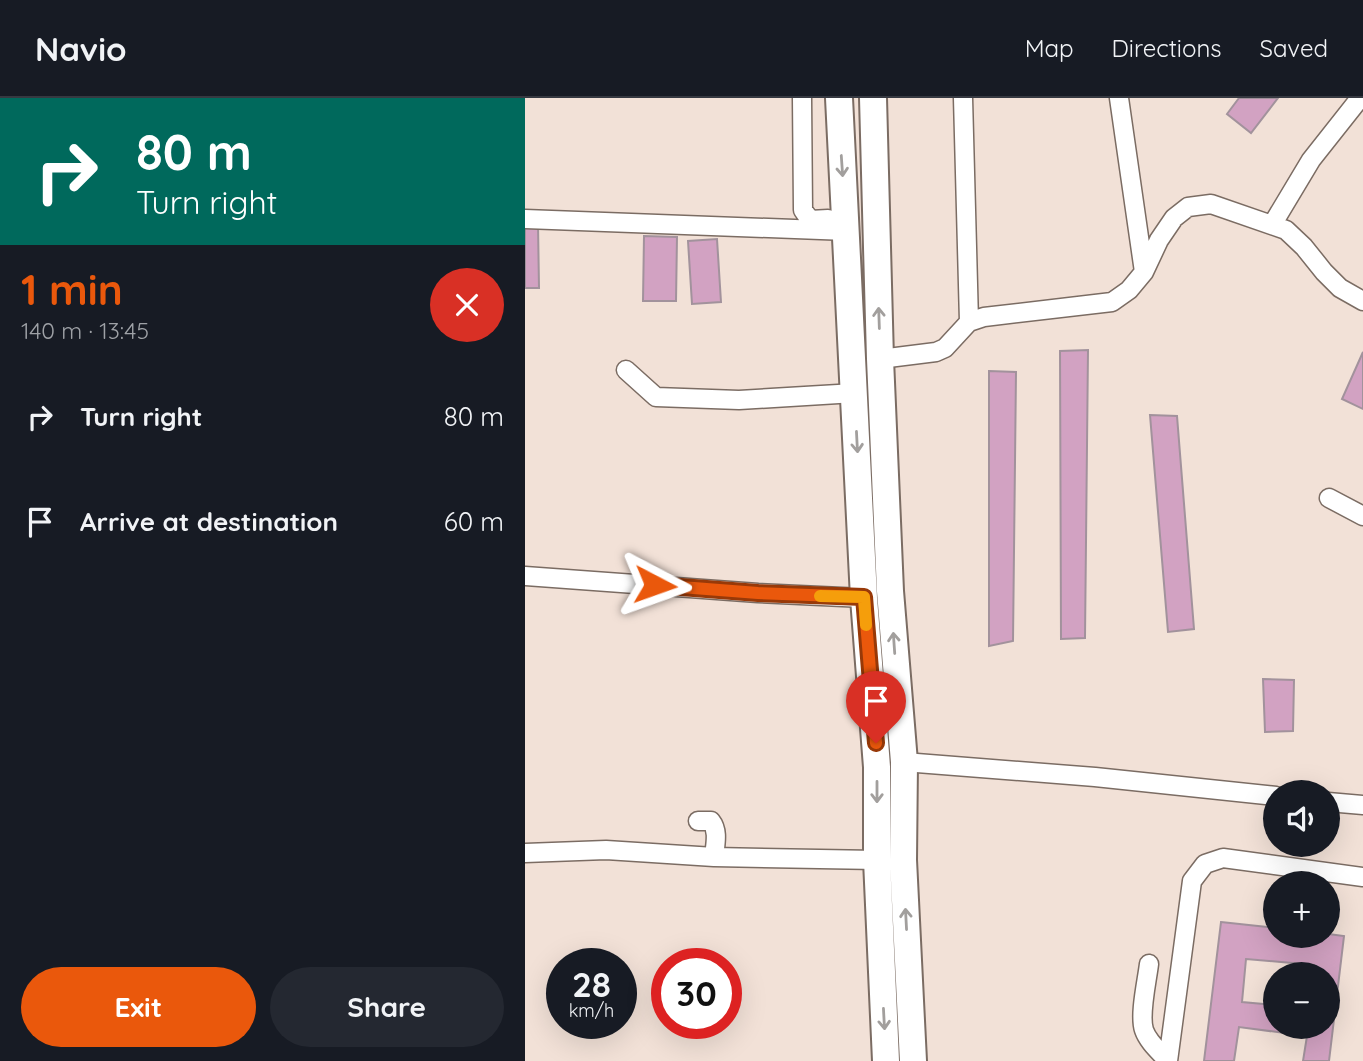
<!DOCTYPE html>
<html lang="en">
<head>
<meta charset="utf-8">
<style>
  body { margin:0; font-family:Quicksand,sans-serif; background:#242831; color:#f1f3f6; height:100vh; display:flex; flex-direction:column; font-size:26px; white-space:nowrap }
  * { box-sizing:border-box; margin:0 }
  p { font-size:23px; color:#9ea1a6 }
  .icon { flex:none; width:38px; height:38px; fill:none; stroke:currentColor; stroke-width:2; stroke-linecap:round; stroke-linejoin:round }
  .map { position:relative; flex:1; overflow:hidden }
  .panel { display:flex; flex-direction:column; background:#171b24; width:525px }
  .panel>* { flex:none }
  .guide { background:#00695c; color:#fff; overflow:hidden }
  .tools { position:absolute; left:738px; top:682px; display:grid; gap:14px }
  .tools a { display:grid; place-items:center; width:77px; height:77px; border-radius:50%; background:#171b24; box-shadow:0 7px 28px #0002; font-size:35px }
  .speed { position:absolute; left:21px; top:850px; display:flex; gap:14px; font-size:35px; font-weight:700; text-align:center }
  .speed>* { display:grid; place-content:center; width:91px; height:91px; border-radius:50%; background:#171b24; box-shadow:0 7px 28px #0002; line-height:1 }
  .speed small { font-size:18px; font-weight:400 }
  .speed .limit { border:10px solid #d22; background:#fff; color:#111 }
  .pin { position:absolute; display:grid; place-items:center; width:60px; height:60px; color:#fff; margin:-72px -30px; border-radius:50% 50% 50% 0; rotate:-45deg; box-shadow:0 0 7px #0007 }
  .pin .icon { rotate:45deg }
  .me { position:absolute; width:77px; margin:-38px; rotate:94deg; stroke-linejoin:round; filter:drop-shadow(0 0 5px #0008) }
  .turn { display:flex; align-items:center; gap:24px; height:147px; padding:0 21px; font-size:32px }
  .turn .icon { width:91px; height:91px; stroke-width:2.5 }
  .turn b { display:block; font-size:49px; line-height:60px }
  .round { display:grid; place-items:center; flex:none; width:74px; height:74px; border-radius:37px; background:#242831 }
  .head { display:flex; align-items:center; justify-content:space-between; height:119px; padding:0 21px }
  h1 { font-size:42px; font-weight:800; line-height:52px; color:#ea580c }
  .action { display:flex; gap:14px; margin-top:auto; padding:14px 21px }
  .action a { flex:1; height:80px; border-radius:42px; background:#ea580c; color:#fff; font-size:28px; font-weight:800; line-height:80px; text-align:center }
  .action a+a { background:#242831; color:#f1f3f6 }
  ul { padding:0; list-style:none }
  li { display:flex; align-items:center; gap:21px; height:105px; padding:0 21px }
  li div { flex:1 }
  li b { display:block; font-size:26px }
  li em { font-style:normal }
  header { display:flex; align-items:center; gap:42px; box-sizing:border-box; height:98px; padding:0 35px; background:#171b24; border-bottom:2px solid #363941 }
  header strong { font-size:33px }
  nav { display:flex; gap:38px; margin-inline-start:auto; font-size:24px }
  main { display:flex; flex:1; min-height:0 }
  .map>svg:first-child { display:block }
</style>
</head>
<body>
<header>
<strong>Navio</strong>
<nav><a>Map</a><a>Directions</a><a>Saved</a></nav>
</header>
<main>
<section class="panel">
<div class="guide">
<div class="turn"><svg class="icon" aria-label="right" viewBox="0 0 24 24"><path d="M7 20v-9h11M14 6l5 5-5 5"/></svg><div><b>80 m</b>Turn right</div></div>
</div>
<div class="head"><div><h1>1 min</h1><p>140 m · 13:45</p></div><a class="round" style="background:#d93025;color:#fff"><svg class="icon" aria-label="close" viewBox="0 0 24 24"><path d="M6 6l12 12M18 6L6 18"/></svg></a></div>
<ul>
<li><svg class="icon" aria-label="right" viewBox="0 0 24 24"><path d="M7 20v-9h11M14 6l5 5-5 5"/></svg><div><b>Turn right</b></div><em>80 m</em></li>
<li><svg class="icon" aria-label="arrive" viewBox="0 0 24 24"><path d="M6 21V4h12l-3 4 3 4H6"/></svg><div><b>Arrive at destination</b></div><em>60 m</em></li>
</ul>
<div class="action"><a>Exit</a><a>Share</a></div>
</section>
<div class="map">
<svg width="838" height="963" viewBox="0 0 838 963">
  <rect width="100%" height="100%" fill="#f2e1d7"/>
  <path fill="#d2a2c2" stroke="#a2929c" stroke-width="2" fill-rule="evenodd" d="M714 0H753L726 35 702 16Z
    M0 126H13L14 190H0Z
    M119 138 152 139 151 203H118Z
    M192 141 196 204 167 206 163 143Z
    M563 252 560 540 536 541 535 253Z
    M838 254V311L817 301Z
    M464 273 491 274 488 543 464 548Z
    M625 317 652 318 669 531 643 534Z
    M738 581 769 582 768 633 740 634Z
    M696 824 751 830V838H803V836L819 838 804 963H778L782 938 714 929 709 963H679ZM721 861 789 867V877H803V929H751V907L717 904Z"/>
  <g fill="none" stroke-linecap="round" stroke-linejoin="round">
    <g stroke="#7b6c63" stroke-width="21">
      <path id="minor" d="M277 0 278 112 285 122 303 121
        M438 0 444 224
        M594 0 619 174
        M0 121 322 133
        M747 127 786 62 835 0
        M355 261 411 254 420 250 444 224 459 219 587 204 604 192 619 174 634 142 649 120 663 109 686 106 761 132 779 149 799 174 815 190 838 203
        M101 272 131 299 214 302 330 295
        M804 400 838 418
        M0 478 233 495 339 500
        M379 664 570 679 751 698
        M803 704 838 707
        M173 723H186C194 733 190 747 189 759
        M0 755 81 752 189 759 352 762
        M624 866C622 883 614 917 619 932 623 944 635 954 643 963
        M643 963 667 783 680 766 698 760 838 779"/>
    </g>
    <g stroke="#7b6c63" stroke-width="30">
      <path id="highway" d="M314 0 339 500 352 669V762L361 963
        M348 0 355 261 365 493 379 664 378 762 388 963"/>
    </g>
    <use href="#minor" stroke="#fff" stroke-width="18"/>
    <use href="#highway" stroke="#fff" stroke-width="26"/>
  </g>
  <defs><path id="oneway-shaft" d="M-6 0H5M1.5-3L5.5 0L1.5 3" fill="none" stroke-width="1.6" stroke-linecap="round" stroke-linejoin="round" transform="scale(1.75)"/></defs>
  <g stroke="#a29f9d">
    <use href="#oneway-shaft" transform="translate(317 68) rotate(86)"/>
    <use href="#oneway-shaft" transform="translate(354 220) rotate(-92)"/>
    <use href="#oneway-shaft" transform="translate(332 344) rotate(87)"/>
    <use href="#oneway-shaft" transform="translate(369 545) rotate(-94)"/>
    <use href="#oneway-shaft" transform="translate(352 694) rotate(90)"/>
    <use href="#oneway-shaft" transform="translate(381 821) rotate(-93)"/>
    <use href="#oneway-shaft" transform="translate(359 921) rotate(87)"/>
  </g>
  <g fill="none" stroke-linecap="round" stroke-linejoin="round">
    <g stroke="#983908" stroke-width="18">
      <path id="route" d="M130 487 233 495 339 499 351 645"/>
    </g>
    <use href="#route" stroke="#ea580c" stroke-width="12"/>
    <path stroke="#f59e0b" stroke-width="12" d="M295 498 339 499 341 527"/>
  </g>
</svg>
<div class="tools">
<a><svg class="icon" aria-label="sound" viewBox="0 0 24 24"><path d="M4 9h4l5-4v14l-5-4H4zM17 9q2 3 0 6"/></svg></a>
<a>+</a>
<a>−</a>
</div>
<div class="speed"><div>28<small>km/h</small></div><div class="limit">30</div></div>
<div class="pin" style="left:351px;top:645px;background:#d93025"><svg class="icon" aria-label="arrive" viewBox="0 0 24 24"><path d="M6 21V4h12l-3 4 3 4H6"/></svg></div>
<svg class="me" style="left:130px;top:487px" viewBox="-20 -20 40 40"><path d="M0-17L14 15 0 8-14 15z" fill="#ea580c" stroke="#fff" stroke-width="4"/></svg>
</div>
</main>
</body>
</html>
